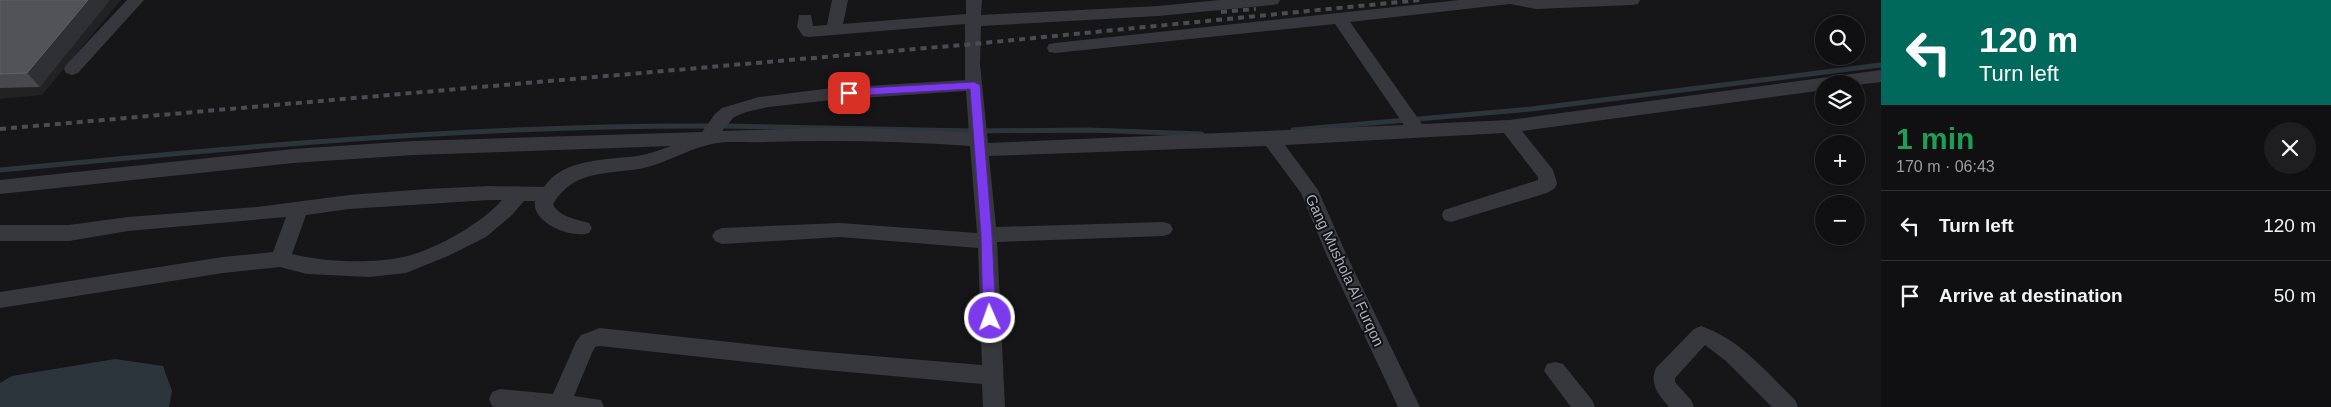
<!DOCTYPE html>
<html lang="en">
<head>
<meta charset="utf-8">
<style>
  body { margin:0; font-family:Arial,sans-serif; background:#1e1e20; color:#f1f3f6; height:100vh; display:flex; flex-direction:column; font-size:19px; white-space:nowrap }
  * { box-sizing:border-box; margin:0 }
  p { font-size:16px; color:#9c9d9f }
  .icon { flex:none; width:28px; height:28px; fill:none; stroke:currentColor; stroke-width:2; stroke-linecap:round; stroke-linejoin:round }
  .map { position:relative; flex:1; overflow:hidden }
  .drawer { display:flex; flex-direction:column; background:#101012; width:450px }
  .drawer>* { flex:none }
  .top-card { background:#00695c; color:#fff; overflow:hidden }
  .fabs { position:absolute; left:1815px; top:15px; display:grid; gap:10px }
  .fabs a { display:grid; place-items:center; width:50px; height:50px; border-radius:50%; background:#101012; box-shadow:0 2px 8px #0003,0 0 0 1px #303032; font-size:25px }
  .pin { position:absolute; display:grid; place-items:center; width:42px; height:42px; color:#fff; margin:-21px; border-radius:10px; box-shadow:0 2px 8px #0006 }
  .me { position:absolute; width:55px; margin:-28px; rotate:358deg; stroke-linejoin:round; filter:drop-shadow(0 0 4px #0008) }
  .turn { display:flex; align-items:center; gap:18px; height:105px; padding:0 15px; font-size:22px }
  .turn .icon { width:65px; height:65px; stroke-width:2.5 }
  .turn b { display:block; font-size:35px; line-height:42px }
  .round { display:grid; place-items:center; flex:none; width:52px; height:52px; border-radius:26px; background:#1e1e20 }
  .head { display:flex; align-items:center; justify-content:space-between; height:85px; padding:0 15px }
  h1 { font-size:30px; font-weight:700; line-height:38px; color:#1e9e55 }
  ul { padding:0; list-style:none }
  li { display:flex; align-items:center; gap:15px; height:70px; padding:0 15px; border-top:1px solid #303032 }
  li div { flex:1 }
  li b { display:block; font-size:19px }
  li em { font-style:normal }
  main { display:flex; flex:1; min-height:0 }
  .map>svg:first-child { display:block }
</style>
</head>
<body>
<main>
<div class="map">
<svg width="1881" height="407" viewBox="0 0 1881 407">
  <rect width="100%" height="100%" fill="#161618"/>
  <path fill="#222225" d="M0 0H121L42 95 0 99Z"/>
  <path fill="#2c353c" d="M115 359 163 366 172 391 169 407H0V383L12 376Z"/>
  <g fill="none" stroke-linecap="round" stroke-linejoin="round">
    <path stroke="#2c353c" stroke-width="5" d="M721 126 973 131 1089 130 1202 134
      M1293 130 1531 109 1881 65
      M0 170C237 147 473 125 712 126"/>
    <path fill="#37383d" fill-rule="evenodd" d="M127 0H144L78 73 72 75 66 73 64 69 66 65Z
      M832 0H848L843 24 966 14V0H982L981 15 1158 6 1220 0H1280L1278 4 1272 5 1158 16 981 26 980 64 988 143 1404 125 1335 24 1055 53 1049 52 1047 48 1049 44 1055 43 1460 0H1640L1638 4 1632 5 1536 9 1510 4 1350 22 1422 124 1509 120 1881 70V82L1856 85 1824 84V90L1522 131 1553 170 1557 183 1555 188 1547 193 1451 222 1444 220 1442 215 1444 210 1538 180V177L1504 133 1285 145 1318 190 1347 256 1420 407H1398L1327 256 1301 193 1266 146 989 156 996 227 1163 222 1170 224 1173 229 1170 234 1163 236 997 242 1005 407H983L982 384 814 369 600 346 595 347 592 353 574 396 601 400 604 407H495L492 406 489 399 492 392 500 389 553 394 576 342 581 335 600 328 814 351 982 365 978 248 840 237 722 244 715 241 712 236 715 231 722 228 840 223 977 233 970 146C902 141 833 140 765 142 749 143 723 140 708 145 686 150 666 163 644 168 608 175 575 168 553 204 559 217 576 219 589 223L592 228 589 233C572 239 531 223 535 201H524L511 216 486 237 448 256 406 273 370 277 307 274 280 267 223 273 0 308V292L223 257 273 252 286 217 128 231 69 241H0V225H69L128 217 257 207 349 195 426 189 489 186 544 187C563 158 607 160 637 156 649 154 660 150 671 146L414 155 293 163 0 194V180L293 149 414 141 702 132 715 114 722 108 759 97 832 88 965 80V24L809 37 803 36 797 27 799 15H811L813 26 827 25ZM966 91 969 133C887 127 804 128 722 131L734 117 746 112 768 107 832 100ZM489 200H502C482 223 434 251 403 257 370 264 324 262 292 254L306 215 349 209Z
      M1701 326C1740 339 1766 372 1795 400L1798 407H1772L1726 361 1705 345 1675 378V382L1691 400 1694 407H1669C1659 395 1649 385 1656 368L1694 329Z
      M1555 362 1563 364 1592 400 1595 407H1571L1544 371 1547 364Z"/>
    <path stroke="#4a4c52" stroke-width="4" stroke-dasharray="6 5" stroke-linecap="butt" d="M1221 12 1256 9
      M0 129 973 44 1420 0"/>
  </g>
  <path fill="#47494d" d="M0 0 40 87 0 88Z"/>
  <path fill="#2f3033" d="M88 0H110L40 87 27 73Z"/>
  <path fill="#525359" stroke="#5f6168" d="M0 0H88L27 73 0 74Z"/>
  <path fill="#7c3aed" stroke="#51269a" d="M974 82 980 85 992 235 996 318 994 321H985L983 318 981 235 970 89 849 96 844 93 849 89Z"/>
  <g text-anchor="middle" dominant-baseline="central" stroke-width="4" stroke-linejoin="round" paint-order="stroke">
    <g font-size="15" fill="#a8adb8" stroke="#111113">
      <text transform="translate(1345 270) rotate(65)">Gang Mushola Al Furqon</text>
    </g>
  </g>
</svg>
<div class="fabs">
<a><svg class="icon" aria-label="search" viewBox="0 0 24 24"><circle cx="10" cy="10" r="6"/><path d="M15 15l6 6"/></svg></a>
<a><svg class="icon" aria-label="layers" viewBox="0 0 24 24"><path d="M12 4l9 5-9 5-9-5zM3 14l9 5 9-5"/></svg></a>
<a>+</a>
<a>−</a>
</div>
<div class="pin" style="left:849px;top:93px;background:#d93025"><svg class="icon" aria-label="arrive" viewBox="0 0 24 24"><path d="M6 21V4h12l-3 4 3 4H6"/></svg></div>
<svg class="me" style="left:990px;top:318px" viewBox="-20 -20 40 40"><circle r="17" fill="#7c3aed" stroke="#fff" stroke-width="3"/><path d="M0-11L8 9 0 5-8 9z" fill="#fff"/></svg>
</div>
<section class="drawer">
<div class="top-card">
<div class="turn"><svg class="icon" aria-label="left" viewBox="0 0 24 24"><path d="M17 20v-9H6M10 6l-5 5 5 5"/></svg><div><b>120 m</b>Turn left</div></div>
</div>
<div class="head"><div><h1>1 min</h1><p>170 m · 06:43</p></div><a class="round"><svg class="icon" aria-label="close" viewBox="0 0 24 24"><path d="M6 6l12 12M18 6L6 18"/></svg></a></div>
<ul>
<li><svg class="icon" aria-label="left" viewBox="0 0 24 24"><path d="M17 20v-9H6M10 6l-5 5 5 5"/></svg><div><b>Turn left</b></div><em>120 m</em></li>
<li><svg class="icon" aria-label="arrive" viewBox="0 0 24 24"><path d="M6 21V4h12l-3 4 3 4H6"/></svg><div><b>Arrive at destination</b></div><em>50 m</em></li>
</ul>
</section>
</main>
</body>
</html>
